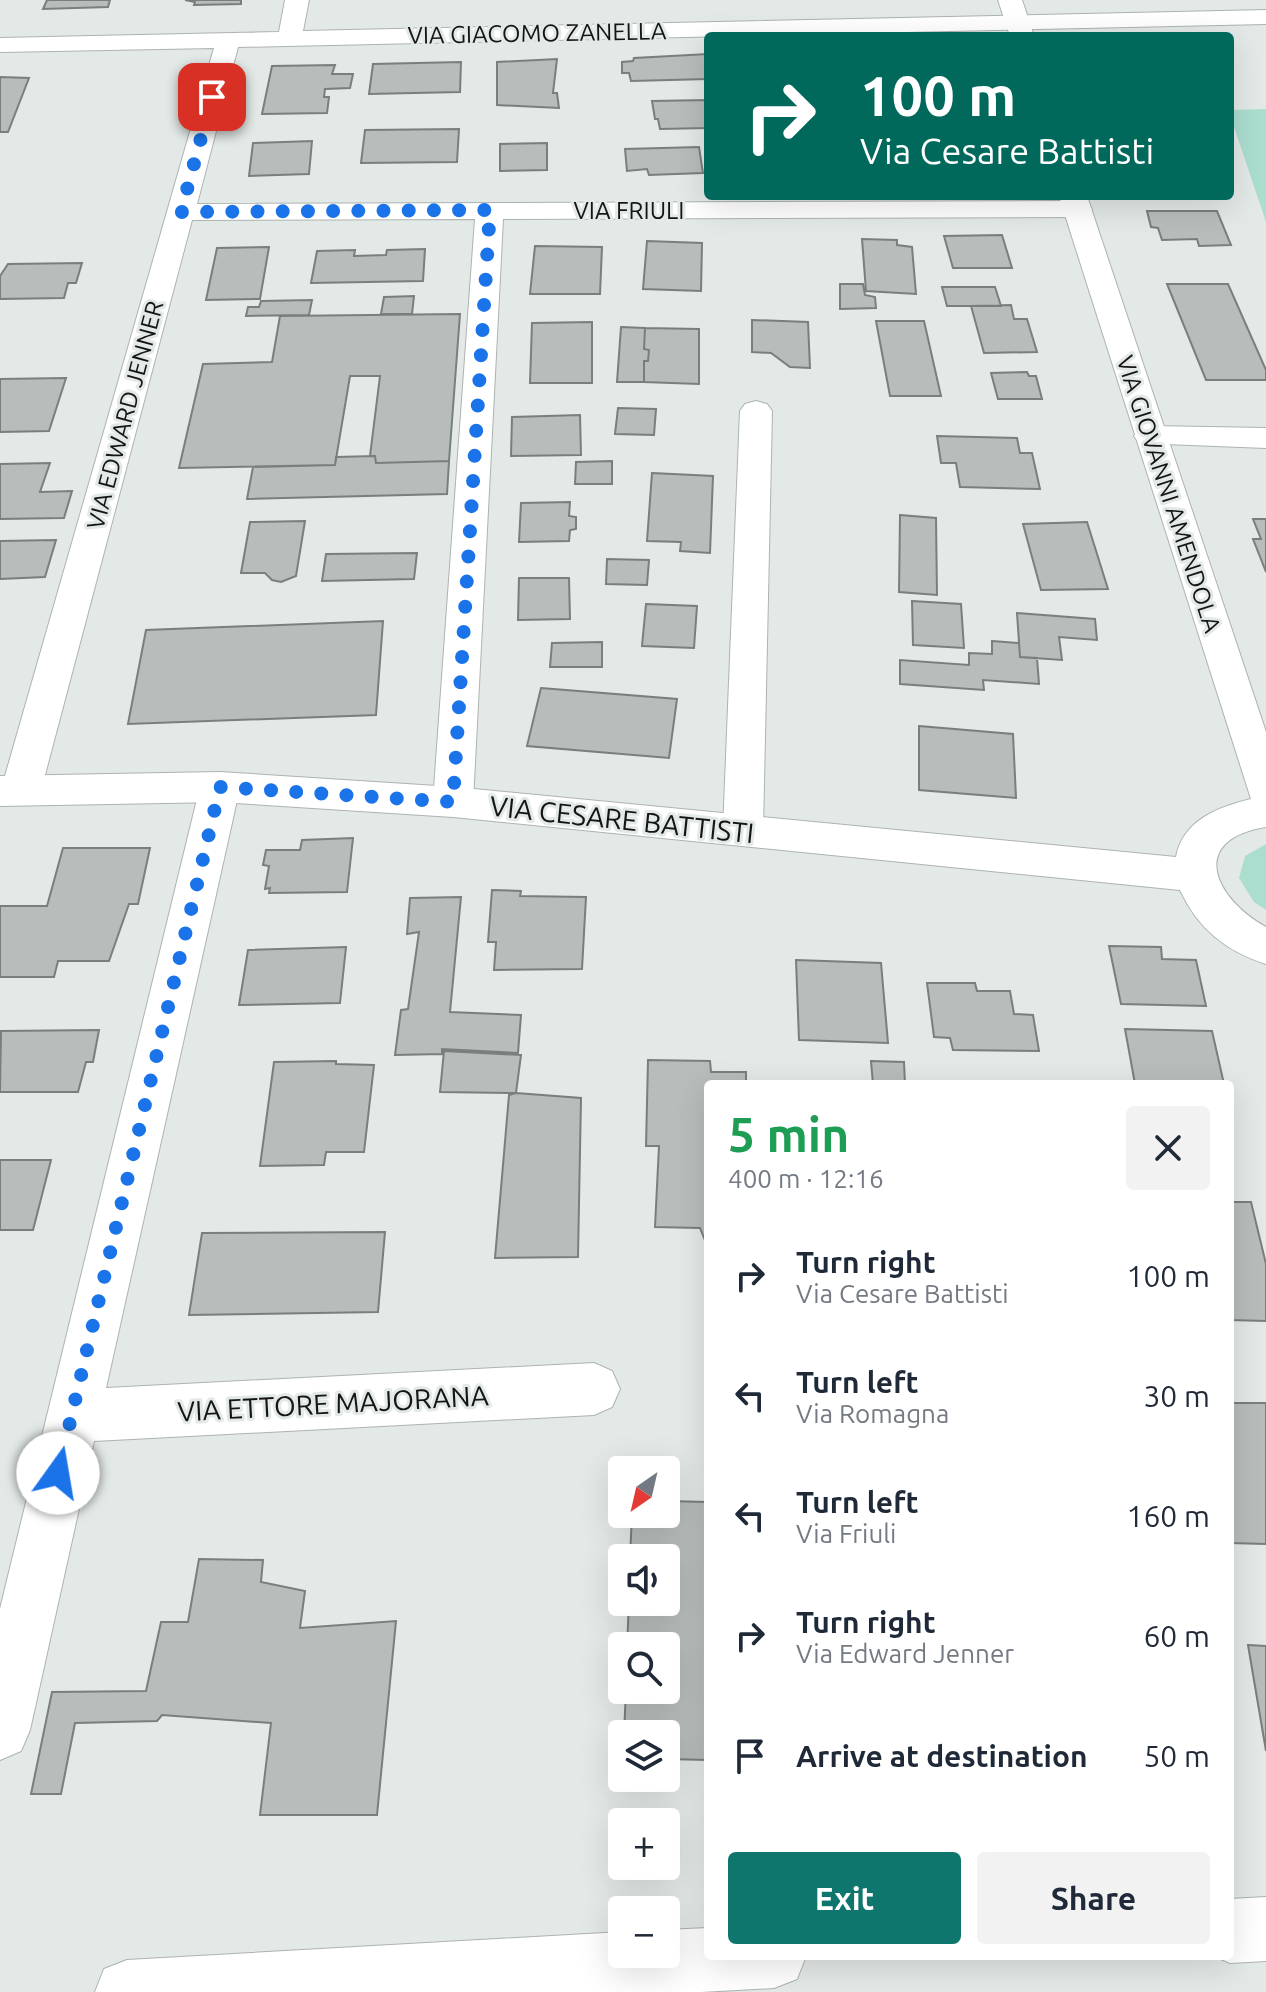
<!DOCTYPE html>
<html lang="en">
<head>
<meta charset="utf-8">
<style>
  body { margin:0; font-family:Ubuntu,sans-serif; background:#f2f2f3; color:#1f2937; height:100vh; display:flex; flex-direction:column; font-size:30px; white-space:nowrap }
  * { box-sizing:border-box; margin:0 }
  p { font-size:26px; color:#747a83 }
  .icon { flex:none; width:44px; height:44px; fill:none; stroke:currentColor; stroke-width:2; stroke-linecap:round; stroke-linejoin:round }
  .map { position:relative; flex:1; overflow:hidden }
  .side { position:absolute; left:704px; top:1080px; width:530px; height:880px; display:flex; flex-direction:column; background:#fff; border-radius:8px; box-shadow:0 8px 32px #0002 }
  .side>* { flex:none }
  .top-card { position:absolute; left:704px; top:32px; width:530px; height:168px; border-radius:8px; box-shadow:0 8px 32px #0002; background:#00695c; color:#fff; overflow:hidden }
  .needle { width:52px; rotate:214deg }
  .buttons { position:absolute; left:608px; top:1456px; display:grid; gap:16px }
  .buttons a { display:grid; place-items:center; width:72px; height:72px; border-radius:8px; background:#fff; box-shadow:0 8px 32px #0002; font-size:40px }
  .pin { position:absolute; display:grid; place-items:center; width:68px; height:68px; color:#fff; margin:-34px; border-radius:16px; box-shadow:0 4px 12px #0006 }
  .me { position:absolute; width:88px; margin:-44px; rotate:13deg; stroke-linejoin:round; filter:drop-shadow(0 0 6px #0008) }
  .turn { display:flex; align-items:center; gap:28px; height:168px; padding:0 24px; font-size:36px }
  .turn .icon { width:104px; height:104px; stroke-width:2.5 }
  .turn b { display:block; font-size:56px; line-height:68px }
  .round { display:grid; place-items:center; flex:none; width:84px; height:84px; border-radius:8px; background:#f2f2f3 }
  .summary { display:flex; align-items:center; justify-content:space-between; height:136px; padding:0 24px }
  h1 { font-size:48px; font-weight:700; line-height:60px; color:#1e9e55 }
  .cta { display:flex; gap:16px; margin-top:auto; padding:16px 24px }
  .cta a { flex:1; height:92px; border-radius:8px; background:#0f766e; color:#fff; font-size:32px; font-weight:700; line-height:92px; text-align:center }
  .cta a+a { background:#f2f2f3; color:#1f2937 }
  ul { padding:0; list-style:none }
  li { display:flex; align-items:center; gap:24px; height:120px; padding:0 24px }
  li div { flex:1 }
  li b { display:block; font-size:30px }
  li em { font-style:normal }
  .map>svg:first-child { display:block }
</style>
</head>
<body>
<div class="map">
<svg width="1266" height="1992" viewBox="0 0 1266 1992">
  <rect width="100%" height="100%" fill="#e3e9e7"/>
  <path fill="#acdecf" d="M1266 109V222L1230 115V110Z
    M1266 844V910L1254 902 1239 878 1245 856Z"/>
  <path fill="#b7bdbb" stroke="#797f7d" stroke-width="2" d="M47 0H110L108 7 43 9Z
    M185 0H241V4L194 5 195 2Z
    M708 54V79L631 81 629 73H622V62L633 61 634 58Z
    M557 59 553 93H557L559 108 497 105V62Z
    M461 62 460 92 369 94 373 64Z
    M335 65 332 74H353L350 88 325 89 324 97H329L327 113 262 114 272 66Z
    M0 77 29 78 8 132H0Z
    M708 100V128L660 129 658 119H655L652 101Z
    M459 129 457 162 361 163 365 130Z
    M312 141 309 174 249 176 253 143Z
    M547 143V170L500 171V144Z
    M699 147 703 173 649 175 647 169 627 171 625 149Z
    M1147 211H1217L1231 245 1199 246 1197 239 1162 240 1158 228 1151 227Z
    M1002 235 1012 268H953L944 236Z
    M862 239 897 240V245L912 247 916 294 866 291Z
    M647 241 702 243 701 291 643 289Z
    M535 246 602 247 600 294H530Z
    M269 247 260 299 206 300 217 248Z
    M425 249 423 281 311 283 317 251 355 250 354 256 386 255 387 250Z
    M82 263 76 283H68L64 298 0 299V276L8 264Z
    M840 284H863L865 295 875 297 876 308 840 309Z
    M1167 284H1228L1266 370V380H1206Z
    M942 287H995L1001 306H947Z
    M414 296 412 314H381L384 297Z
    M312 300 309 315 246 316 248 307H259L261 301Z
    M1011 305 1014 319H1027L1037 352 984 353 971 306Z
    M460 314 449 461 376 463 375 456H370L380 376H350L335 465 179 468 203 364 272 362 280 316Z
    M752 320 808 322 810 368 790 367 771 353 752 352Z
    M876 321H924L941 396H890Z
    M592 322V383H530L532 323Z
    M621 327 645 328 644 349 649 350 648 361H644V382H617Z
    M645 328 699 329V384L644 382V361H648L649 350 644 349Z
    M1027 372 1029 376H1036L1042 399H998L991 373Z
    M66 378 49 431 0 432V379Z
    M618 408 656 409 654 435 615 434Z
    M580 415 581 455 511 456 512 417Z
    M937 436 1017 438 1020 453H1032L1040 489 960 487 956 463H941Z
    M375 456 376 463 449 461 447 494 247 499 253 467 335 465 336 457Z
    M612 461V484H575L576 462Z
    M50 463 40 492 72 491 64 518 0 519V464Z
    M652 473 713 476 710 553 680 551 681 542 647 541Z
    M570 502 569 516 576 517V529L570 530 569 541 519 542 521 503Z
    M900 515 936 518 937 595 899 592Z
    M1253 519H1266V572L1253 539H1261Z
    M305 521 296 576 281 582 272 580 265 573H241L250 522Z
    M1087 522 1108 589 1041 590 1023 524Z
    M56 540 45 577 0 579V541Z
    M417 553 414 579 322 581 326 554Z
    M607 559 649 560 647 585 606 584Z
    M519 578H569L570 619 518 620Z
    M912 601 961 604 964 648 913 645Z
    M646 604 697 606 694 648 642 646Z
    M1017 613 1095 619 1097 640 1059 637 1062 660 1020 657Z
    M383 621 376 715 128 724 146 630Z
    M992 641 1019 643 1020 657 1037 658 1039 684 983 680 984 690 900 684V660L969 665V653L992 654Z
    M602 642V667H550L552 643Z
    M541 688 677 699 669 758 527 746Z
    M919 726 1013 734 1016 798 919 790Z
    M353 838 347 892 269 893 270 888 265 889 269 866 263 865 266 850H300L302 840Z
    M63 848H150L138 904H129L109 961H58L54 977H0V906H47Z
    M492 890 521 891 520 896 586 897 582 969 494 970 496 942H488Z
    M461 897 450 1012 521 1015 518 1053 442 1049V1054L395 1055 401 1010 408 1009 419 932 407 934 410 898Z
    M1109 946 1161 947 1162 959 1196 960 1206 1006 1121 1004Z
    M346 947 340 1003 239 1005 248 950Z
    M796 960 881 963 888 1043 799 1040Z
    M927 983H975L977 991H1010L1014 1014 1033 1015 1039 1051 953 1050 950 1038 934 1037Z
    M1125 1029 1212 1031 1224 1084H1135Z
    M99 1030 93 1062H86L78 1092H0L1 1031Z
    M444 1051 521 1055 516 1093 440 1092Z
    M648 1060 710 1061 711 1072H746V1084H708V1248L700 1228 655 1227 659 1146H646Z
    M336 1061V1064L374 1065 364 1152H326L324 1165 260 1166 274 1062Z
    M871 1061 904 1062 905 1084H873Z
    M516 1093 581 1098 578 1257 495 1258 509 1095Z
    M0 1160H51L33 1230H0Z
    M1230 1202H1251L1266 1264V1321L1230 1320Z
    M385 1232 378 1312 189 1315 202 1233Z
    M1230 1403H1266V1544L1230 1543Z
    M666 1501 708 1502V1760L666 1759V1734H624L626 1690H666V1646H627L629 1602H666V1558H630L632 1514H666Z
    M199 1559 263 1560 261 1582 305 1591 300 1628 396 1621 377 1815H260L271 1723 162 1715 157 1721 75 1723 61 1794H31L52 1692 146 1691 161 1622H188Z
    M1248 1645 1266 1646V1751Z"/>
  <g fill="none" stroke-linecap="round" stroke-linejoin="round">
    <g stroke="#adb3b1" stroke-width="2">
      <path id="street" d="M285 0H309L303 31 1266 10V24L238 47 197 204 1078 201 1088 203 1092 209 1088 215 1078 217 503 219 473 802 467 813 453 817 439 813 433 802 475 219 192 220 41 790 35 801 21 805 7 801 1 790 214 48 0 52V38L279 32Z
        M756 401 767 404 772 411 763 830 757 841 743 846 729 841 723 830 740 411 745 404Z
        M1150 426 1266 428V448L1139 443 1134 436 1139 429Z
        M220 772 234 777 240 787 106 1388 594 1363 612 1371 620 1389 612 1407 594 1415 94 1441 30 1730 21 1751 0 1760V1609L200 787 206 777Z
        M1266 1897V1961L1230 1963 1214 1956H1230V1899Z
        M708 1928V1956H806L797 1979 774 1988 701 1992H95L104 1969 127 1960 622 1932V1954H666V1930Z"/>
    </g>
    <g stroke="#adb3b1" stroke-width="2">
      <path id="secondary" d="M998 0H1022L1034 36H1010Z
        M1059 196H1087L1266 732V827C1187 840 1214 898 1266 927V964C1226 951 1198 929 1180 890L453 817 220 802 0 806V776L220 772 453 787 1176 857C1183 820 1218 807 1251 799Z"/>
    </g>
    <use href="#street" fill="#fff" fill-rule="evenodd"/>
    <use href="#secondary" fill="#fff" fill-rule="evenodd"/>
  </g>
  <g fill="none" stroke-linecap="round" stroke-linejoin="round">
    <path stroke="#1a73e8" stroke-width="14" stroke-dasharray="0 25.2" d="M58 1473 220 787 453 802 490 210 181 212 212 97"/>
  </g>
  <g text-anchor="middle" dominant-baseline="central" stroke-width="6" stroke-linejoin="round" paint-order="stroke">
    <g font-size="24" fill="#141615" stroke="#e3e9e7">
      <text transform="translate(537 33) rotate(-1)">VIA GIACOMO ZANELLA</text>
      <text x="629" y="210">VIA FRIULI</text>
      <text transform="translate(125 415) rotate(-75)">VIA EDWARD JENNER</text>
      <text transform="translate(1169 494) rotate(72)">VIA GIOVANNI AMENDOLA</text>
    </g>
    <g font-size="28" fill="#141615" stroke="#e3e9e7">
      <text transform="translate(622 819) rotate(6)">VIA CESARE BATTISTI</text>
      <text transform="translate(333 1403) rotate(-3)">VIA ETTORE MAJORANA</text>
    </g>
  </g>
</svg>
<div class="buttons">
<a><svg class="needle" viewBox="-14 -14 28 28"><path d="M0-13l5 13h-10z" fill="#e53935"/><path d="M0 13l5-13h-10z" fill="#747a83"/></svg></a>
<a><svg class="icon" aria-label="sound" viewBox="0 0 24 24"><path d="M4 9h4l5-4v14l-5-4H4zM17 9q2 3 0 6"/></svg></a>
<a><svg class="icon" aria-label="search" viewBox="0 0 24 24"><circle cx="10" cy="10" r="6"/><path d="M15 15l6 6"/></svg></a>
<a><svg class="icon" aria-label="layers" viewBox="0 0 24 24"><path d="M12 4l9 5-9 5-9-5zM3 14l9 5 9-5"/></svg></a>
<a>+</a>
<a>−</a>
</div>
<div class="pin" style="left:212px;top:97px;background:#d93025"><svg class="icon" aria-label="arrive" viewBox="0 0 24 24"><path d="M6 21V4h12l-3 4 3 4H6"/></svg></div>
<svg class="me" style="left:58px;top:1473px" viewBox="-20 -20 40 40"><circle r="19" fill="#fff"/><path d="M0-13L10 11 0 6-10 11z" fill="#1a73e8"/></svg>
<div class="top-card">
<div class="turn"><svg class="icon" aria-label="right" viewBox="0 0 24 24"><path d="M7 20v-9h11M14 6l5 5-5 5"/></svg><div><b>100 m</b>Via Cesare Battisti</div></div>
</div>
<section class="side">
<div class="summary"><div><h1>5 min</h1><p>400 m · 12:16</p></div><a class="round"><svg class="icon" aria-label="close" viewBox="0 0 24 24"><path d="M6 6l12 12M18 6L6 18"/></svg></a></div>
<ul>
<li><svg class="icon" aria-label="right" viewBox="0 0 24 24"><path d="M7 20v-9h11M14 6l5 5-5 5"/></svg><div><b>Turn right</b><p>Via Cesare Battisti</p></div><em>100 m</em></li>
<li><svg class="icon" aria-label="left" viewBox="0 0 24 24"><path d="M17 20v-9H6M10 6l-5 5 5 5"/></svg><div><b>Turn left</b><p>Via Romagna</p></div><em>30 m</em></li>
<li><svg class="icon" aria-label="left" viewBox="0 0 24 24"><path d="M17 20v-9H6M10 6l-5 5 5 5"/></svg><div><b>Turn left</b><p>Via Friuli</p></div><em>160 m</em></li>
<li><svg class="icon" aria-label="right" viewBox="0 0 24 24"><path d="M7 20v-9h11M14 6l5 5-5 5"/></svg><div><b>Turn right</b><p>Via Edward Jenner</p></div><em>60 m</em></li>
<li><svg class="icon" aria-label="arrive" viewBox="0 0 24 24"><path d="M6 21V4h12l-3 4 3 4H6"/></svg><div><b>Arrive at destination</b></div><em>50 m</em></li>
</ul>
<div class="cta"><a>Exit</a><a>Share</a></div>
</section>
</div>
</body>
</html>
